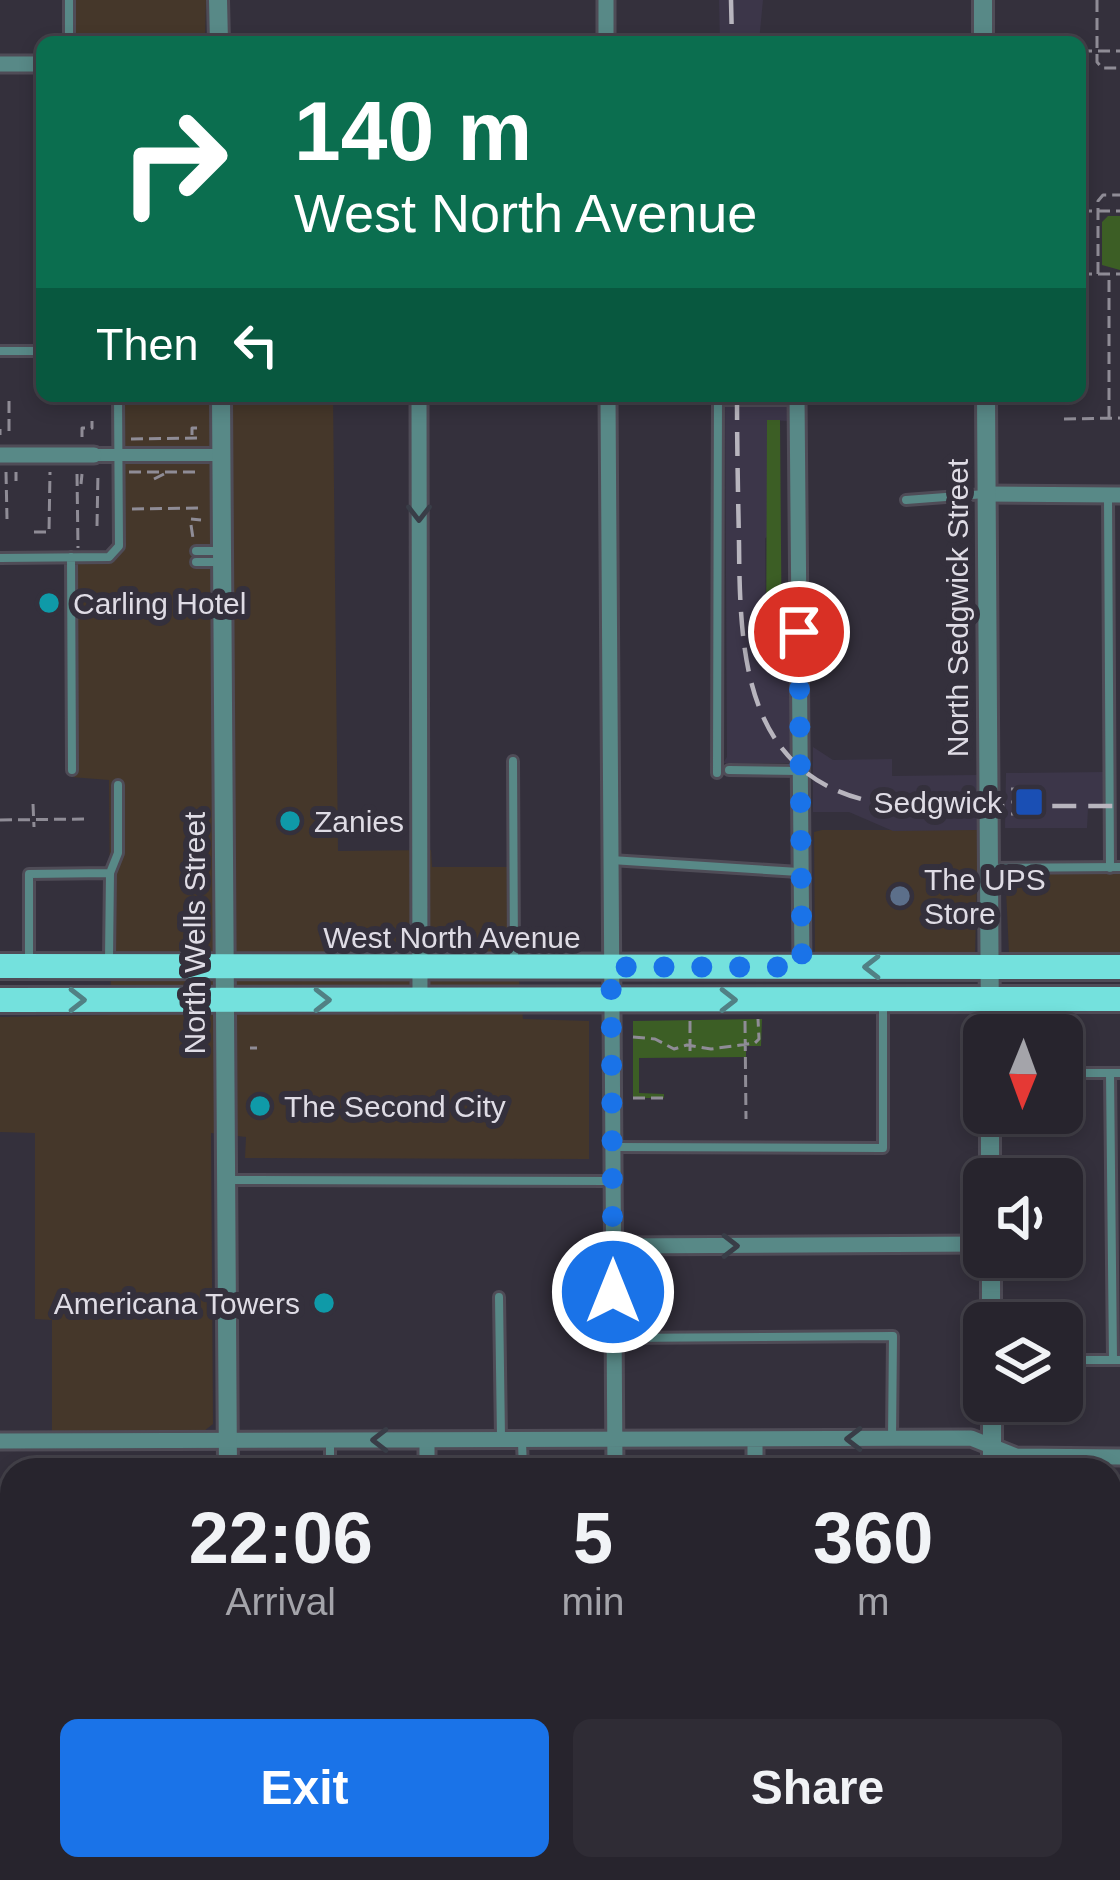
<!DOCTYPE html>
<html lang="en">
<head>
<meta charset="utf-8">
<style>
  body { margin:0; font-family:Helvetica,sans-serif; background:#2f2c35; color:#f1f3f6; height:100vh; display:flex; flex-direction:column; font-size:45px; white-space:nowrap }
  * { box-sizing:border-box; margin:0 }
  p { font-size:39px; color:#a4a4aa }
  .icon { flex:none; width:66px; height:66px; fill:none; stroke:currentColor; stroke-width:2; stroke-linecap:round; stroke-linejoin:round }
  .map { position:relative; flex:1; overflow:hidden }
  .sheet { position:absolute; left:0px; top:1458px; width:1122px; height:423px; display:flex; flex-direction:column; background:#27242d; border-radius:36px 36px 0 0; box-shadow:0 6px 18px #0003,0 0 0 3px #434149 }
  .sheet>* { flex:none }
  .guide { position:absolute; left:36px; top:36px; width:1050px; height:366px; border-radius:18px; box-shadow:0 6px 18px #0003,0 0 0 3px #434149; background:#0b6e4f; color:#fff; overflow:hidden }
  .needle { width:78px; rotate:181deg }
  .fabs { position:absolute; left:963px; top:1014px; display:grid; gap:24px }
  .fabs a { display:grid; place-items:center; width:120px; height:120px; border-radius:18px; background:#27242d; box-shadow:0 6px 18px #0003,0 0 0 3px #434149; font-size:60px }
  .pin { position:absolute; display:grid; place-items:center; width:102px; height:102px; color:#fff; margin:-51px; border:6px solid #fff; border-radius:50%; box-shadow:0 3px 12px #0007 }
  .me { position:absolute; width:132px; margin:-66px; rotate:0deg; stroke-linejoin:round; filter:drop-shadow(0 0 9px #0008) }
  .turn { display:flex; align-items:center; gap:42px; height:252px; padding:0 60px; font-size:54px }
  .turn .icon { width:156px; height:156px; stroke-width:2.5 }
  .turn b { display:block; font-size:84px; line-height:102px }
  .then { display:flex; align-items:center; height:114px; padding:0 60px; background:#0003; gap:24px; font-size:45px }
  .eta { display:flex; justify-content:space-evenly; align-items:center; height:204px; text-align:center }
  .eta b { font-size:72px; font-weight:600; line-height:84px }
  .action { display:flex; gap:24px; margin-top:auto; padding:24px 60px }
  .action a { flex:1; height:138px; border-radius:18px; background:#1a73e8; color:#fff; font-size:48px; font-weight:600; line-height:138px; text-align:center }
  .action a+a { background:#2f2c35; color:#f1f3f6 }
  .map>svg:first-child { display:block }
</style>
</head>
<body>
<div class="map">
<svg width="1120" height="1880" viewBox="0 0 1120 1880">
  <rect width="100%" height="100%" fill="#34303c"/>
  <path fill="#45372a" d="M65 0H206L205 42H66Z
    M118 396H333L338 851 431 850 432 867H516L517 960 523 1019 589 1021V1159L245 1158 246 1137 211 1133 213 1424 204 1431 52 1432V1320L35 1319V1133L0 1132V1017L111 1015 109 780 71 777 66 554 108 555 116 544Z
    M822 830H978L975 959 815 958 814 832Z
    M1120 867V958L1018 959 1009 953 1005 868Z"/>
  <path fill="#3c3649" d="M719 0H763L759 42H720Z
    M725 396H790V421L768 420V537L765 538 766 667 790 668V763H723L727 757Z
    M813 747 833 760 892 759V776L977 775 978 830 893 831 849 812H813Z
    M1105 772 1106 808 1088 809 1087 828H1005L1006 773Z
    M968 1461 972 1470H778L782 1462Z"/>
  <path fill="#3c5e25" d="M1108 216H1120V270L1102 265V222Z
    M767 420H780L782 668H766Z
    M762 1019 761 1046H746V1057L639 1058V1093L664 1094V1098H633V1021Z"/>
  <g fill="none" stroke-linecap="round" stroke-linejoin="round">
    <g stroke="#4f4c57" stroke-width="14">
      <path id="service" d="M69 0V42
        M0 351H42
        M718 400H795
        M1108 497 1110 868
        M906 500 985 494
        M196 551H220
        M71 557 72 770
        M0 558 109 557 119 546 118 396
        M196 562H220
        M513 761 514 960
        M729 770 799 771
        M717 773 718 396
        M611 860 799 872
        M990 868 1120 867
        M29 959V874L109 873
        M109 959 110 873 118 853V785
        M1062 1073H1120
        M1110 1073 1113 1360
        M614 1147 883 1148V1006
        M230 1180 611 1181
        M499 1297 501 1438
        M615 1338 893 1336 892 1439
        M1062 1360H1120
        M522 1442 523 1470
        M330 1470V1442
        M0 1611H12
        M0 1727 12 1729"/>
    </g>
    <g stroke="#4f4c57" stroke-width="18">
      <path id="pedestrian" d="M94 455H221"/>
    </g>
    <g stroke="#4f4c57" stroke-width="21">
      <path id="minor" d="M606 0V42
        M0 64H42
        M419 396 420 1000
        M608 396 615 1470
        M797 396 802 967
        M0 455H94
        M986 494 1120 495
        M613 1246 984 1244
        M755 1439V1470
        M427 1440V1470
        M0 1441 971 1438 1016 1456 1120 1457
        M349 1869V1880
        M617 1869V1880"/>
    </g>
    <g stroke="#4f4c57" stroke-width="24">
      <path id="tertiary" d="M218 0 219 42
        M983 0V42
        M221 396 228 1470
        M986 396 990 1035
        M990 1113V1179
        M991 1257V1323
        M992 1401V1470
        M232 1869V1880
        M995 1869V1880"/>
    </g>
    <g stroke="#4f4c57" stroke-width="27">
      <path id="secondary" d="M0 1847 14 1880"/>
    </g>
    <g stroke="#4f4c57" stroke-width="30">
      <path id="primary" d="M0 966 1120 967
        M0 1000 1120 999"/>
    </g>
    <path stroke="#8f8c96" stroke-width="3" stroke-dasharray="12 6" stroke-linecap="butt" d="M1097 0V62L1102 68H1120
      M1080 51H1120
      M1080 211H1120
      M1080 274H1120
      M1098 274V201L1103 195H1120
      M9 401V437
      M1109 418V274
      M1064 419 1120 418
      M0 429V435
      M192 435V428H201
      M82 437V428H92V421
      M131 439 201 438
      M6 472 7 519
      M16 472V481
      M129 472H201
      M77 474 78 548
      M154 479 164 474
      M81 484 82 474
      M132 509 201 508
      M191 519 201 520
      M191 525 193 538
      M97 526 98 472
      M34 532H49L50 472
      M1011 789H1020V795
      M1011 802H1017
      M33 804 34 827
      M1011 814H1020V809
      M0 820 84 819
      M331 926 332 947
      M690 1021V1057
      M745 1021 746 1119
      M633 1037 655 1039 674 1049 687 1045 711 1049 755 1043 759 1039 758 1019
      M250 1048H257
      M633 1098H664"/>
    <use href="#service" stroke="#588987" stroke-width="8"/>
    <use href="#pedestrian" stroke="#588987" stroke-width="12"/>
    <use href="#minor" stroke="#588987" stroke-width="15"/>
    <use href="#tertiary" stroke="#588987" stroke-width="18"/>
    <use href="#secondary" stroke="#69bbb8" stroke-width="21"/>
    <use href="#primary" stroke="#74e1dd" stroke-width="24"/>
    <path stroke="#b8b5be" stroke-width="4.5" stroke-dasharray="24 12" stroke-linecap="butt" d="M731 0 732 42
      M737 396C737 445 738 494 739 543 740 659 744 785 891 805 918 809 946 806 973 806 1022 806 1071 806 1120 806"/>
  </g>
  <defs><path id="oneway-chevron" d="M-2-3.5L2.5 0L-2 3.5" fill="none" stroke-width="1.6" stroke-linecap="round" stroke-linejoin="round" transform="scale(3)"/></defs>
  <g stroke="#393d47">
    <use href="#oneway-chevron" transform="translate(419 513) rotate(90)"/>
    <use href="#oneway-chevron" transform="translate(730 1246)"/>
    <use href="#oneway-chevron" transform="translate(854 1439) rotate(180)"/>
    <use href="#oneway-chevron" transform="translate(380 1440) rotate(180)"/>
  </g>
  <g stroke="#518084">
    <use href="#oneway-chevron" transform="translate(872 967) rotate(-180)"/>
    <use href="#oneway-chevron" transform="translate(77 1000)"/>
    <use href="#oneway-chevron" transform="translate(322 1000)"/>
    <use href="#oneway-chevron" transform="translate(728 1000)"/>
  </g>
  <g fill="none" stroke-linecap="round" stroke-linejoin="round">
    <path stroke="#1a73e8" stroke-width="21" stroke-dasharray="0 37.8" d="M613 1292 611 967H802L799 632"/>
  </g>
  <g fill="#0f9aa8" stroke="#34303c" stroke-width="4.5">
    <circle cx="49" cy="603" r="12"/>
    <circle cx="290" cy="821" r="12"/>
    <circle cx="260" cy="1106" r="12"/>
    <circle cx="324" cy="1303" r="12"/>
  </g>
  <rect fill="#1a4fb4" stroke="#34303c" stroke-width="4.5" x="1014" y="787" width="30" height="30" rx="6"/>
  <circle fill="#5c6f8a" stroke="#34303c" stroke-width="4.5" cx="900" cy="896" r="12"/>
  <g text-anchor="middle" dominant-baseline="central" stroke-width="12" stroke-linejoin="round" paint-order="stroke">
    <g font-size="30" fill="#dfdce5" stroke="#34303c" text-anchor="start">
      <text x="73" y="603">Carling Hotel</text>
      <text x="1002" y="802" text-anchor="end">Sedgwick</text>
      <text x="314" y="821">Zanies</text>
      <text x="924" y="879">The UPS<tspan x="924" dy="34">Store</tspan></text>
      <text x="284" y="1106">The Second City</text>
      <text x="300" y="1303" text-anchor="end">Americana Towers</text>
    </g>
    <g font-size="30" fill="#dfdce5" stroke="#34303c">
      <text transform="translate(957 608) rotate(-90)">North Sedgwick Street</text>
      <text transform="translate(194 933) rotate(-90)">North Wells Street</text>
      <text x="452" y="937">West North Avenue</text>
    </g>
  </g>
</svg>
<div class="fabs">
<a><svg class="needle" viewBox="-14 -14 28 28"><path d="M0-13l5 13h-10z" fill="#e53935"/><path d="M0 13l5-13h-10z" fill="#a4a4aa"/></svg></a>
<a><svg class="icon" aria-label="sound" viewBox="0 0 24 24"><path d="M4 9h4l5-4v14l-5-4H4zM17 9q2 3 0 6"/></svg></a>
<a><svg class="icon" aria-label="layers" viewBox="0 0 24 24"><path d="M12 4l9 5-9 5-9-5zM3 14l9 5 9-5"/></svg></a>
</div>
<div class="pin" style="left:799px;top:632px;background:#d93025"><svg class="icon" aria-label="arrive" viewBox="0 0 24 24"><path d="M6 21V4h12l-3 4 3 4H6"/></svg></div>
<svg class="me" style="left:613px;top:1292px" viewBox="-20 -20 40 40"><circle r="17" fill="#1a73e8" stroke="#fff" stroke-width="3"/><path d="M0-11L8 9 0 5-8 9z" fill="#fff"/></svg>
<div class="guide">
<div class="turn"><svg class="icon" aria-label="right" viewBox="0 0 24 24"><path d="M7 20v-9h11M14 6l5 5-5 5"/></svg><div><b>140 m</b>West North Avenue</div></div>
<div class="then">Then<svg class="icon" aria-label="left" viewBox="0 0 24 24"><path d="M17 20v-9H6M10 6l-5 5 5 5"/></svg></div>
</div>
<section class="sheet">
<div class="eta">
<div><b>22:06</b><p>Arrival</p></div>
<div><b>5</b><p>min</p></div>
<div><b>360</b><p>m</p></div>
</div>
<div class="action"><a>Exit</a><a>Share</a></div>
</section>
</div>
</body>
</html>
